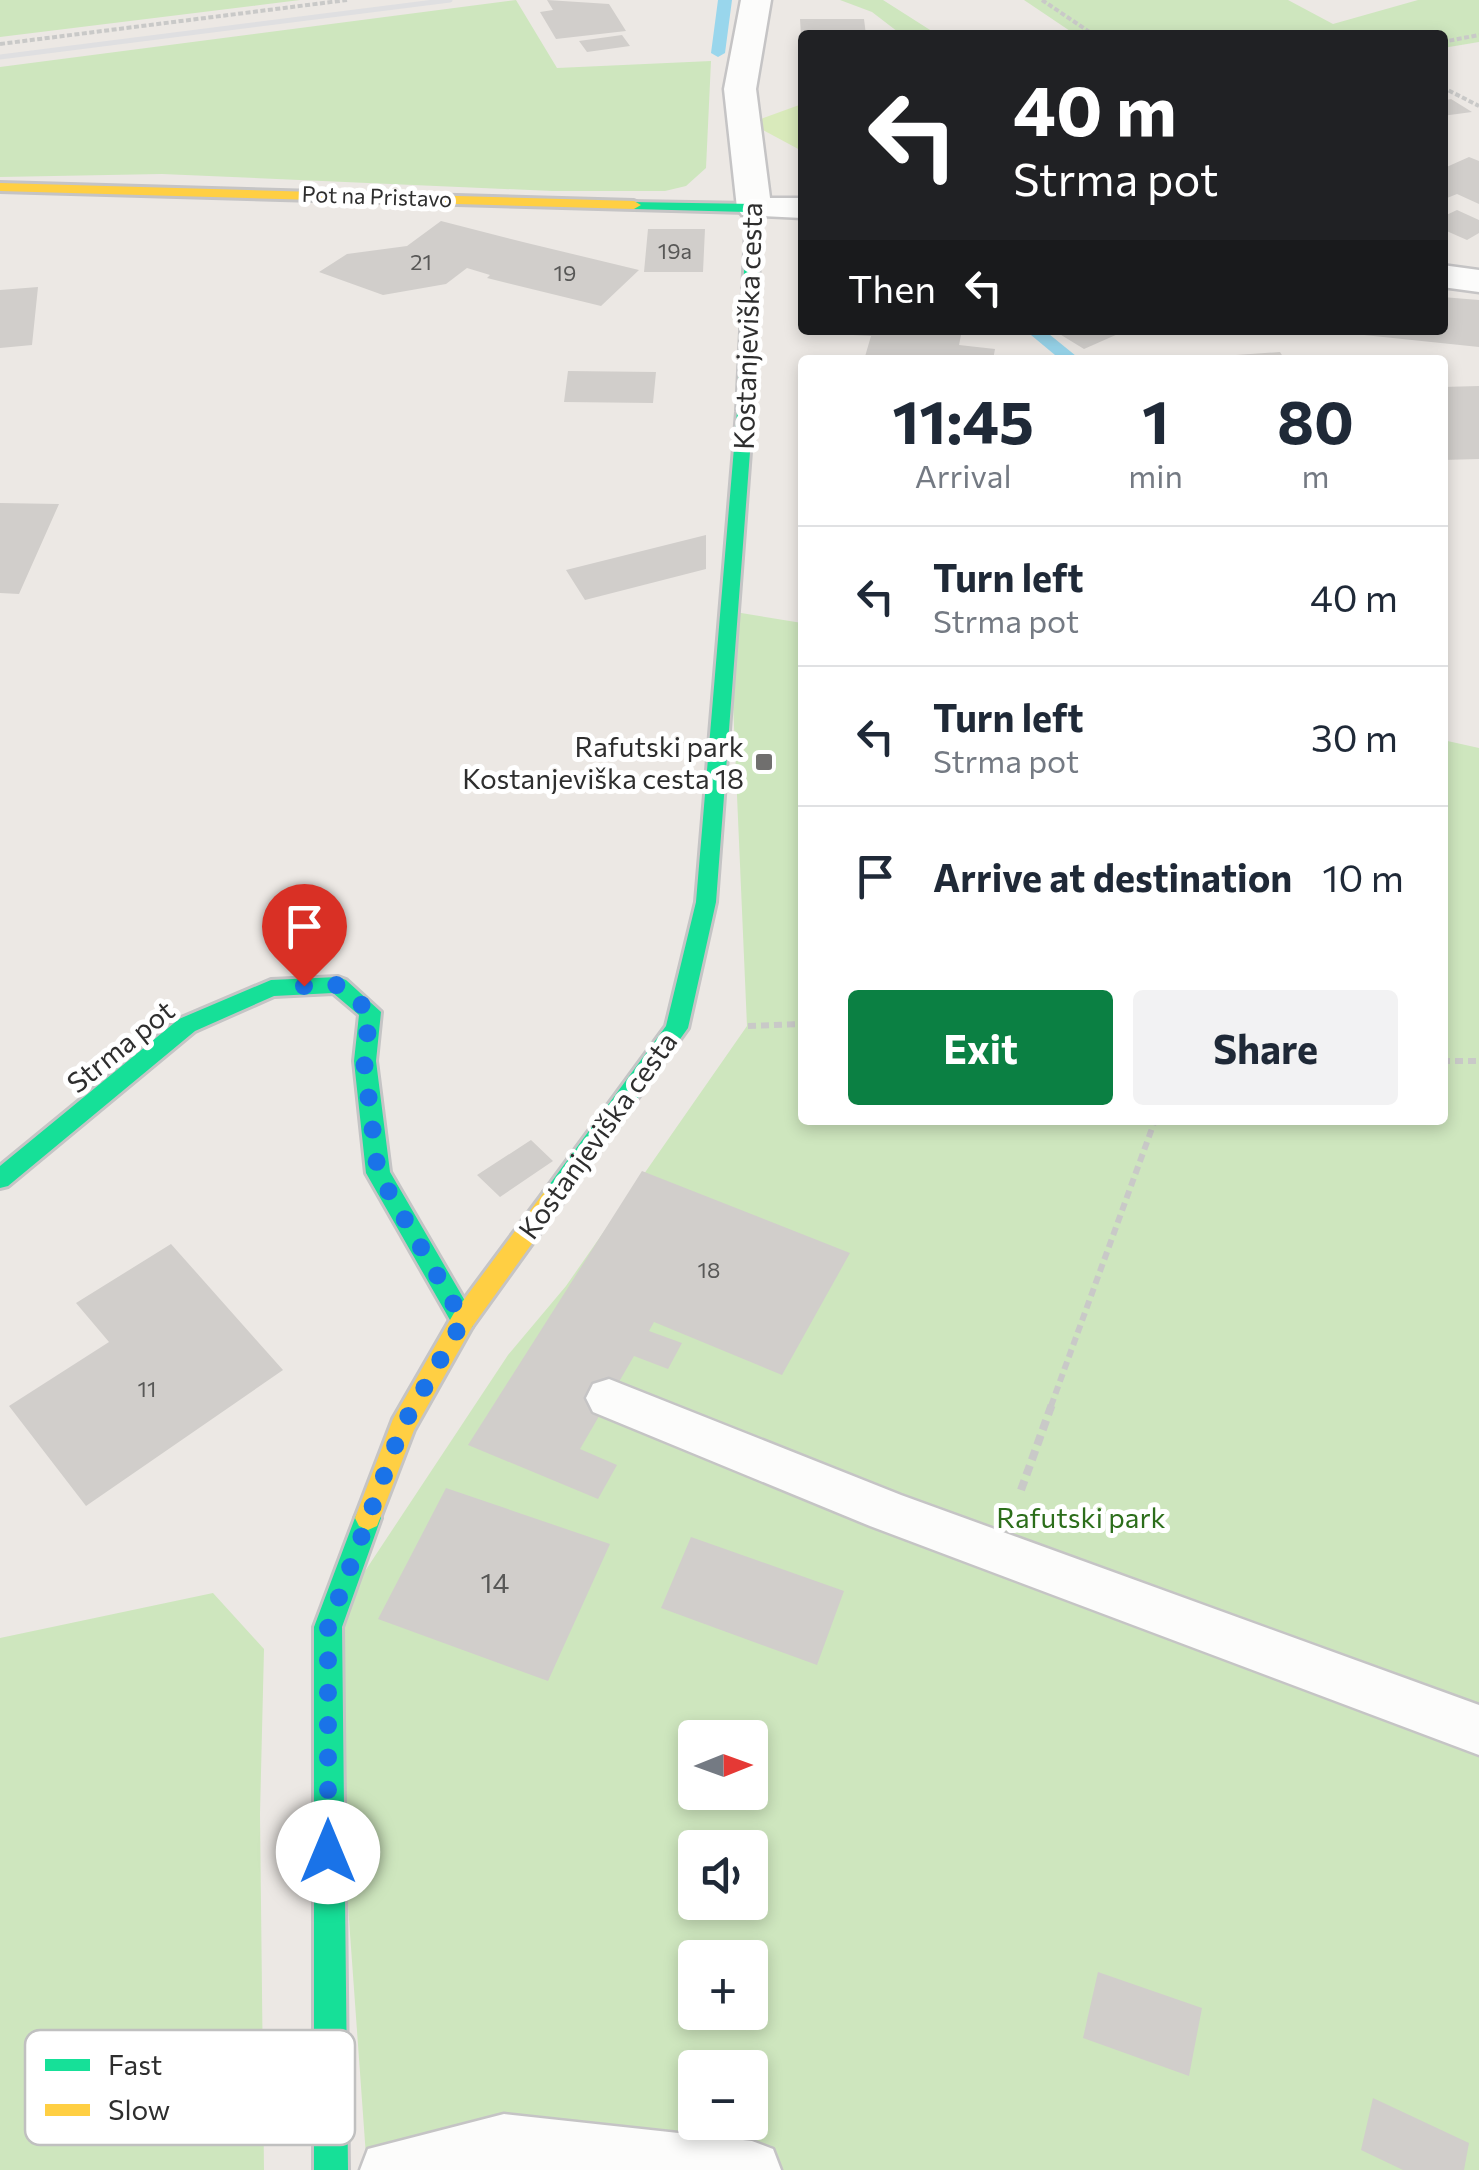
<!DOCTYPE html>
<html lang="en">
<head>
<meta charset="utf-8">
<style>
  body { margin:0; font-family:Commissioner,sans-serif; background:#f2f2f3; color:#1f2937; height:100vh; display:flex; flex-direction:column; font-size:38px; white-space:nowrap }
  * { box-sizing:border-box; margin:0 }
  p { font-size:32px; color:#747a83 }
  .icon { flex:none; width:55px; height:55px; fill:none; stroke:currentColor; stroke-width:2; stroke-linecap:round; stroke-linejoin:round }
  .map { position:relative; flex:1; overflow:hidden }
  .side { position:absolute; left:798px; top:355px; width:650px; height:770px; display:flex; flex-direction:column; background:#fff; border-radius:10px; box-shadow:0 5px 15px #0003 }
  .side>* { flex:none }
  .top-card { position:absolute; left:798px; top:30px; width:650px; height:305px; border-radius:10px; box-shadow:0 5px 15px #0003; background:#202124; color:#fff; overflow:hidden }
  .needle { width:65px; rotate:89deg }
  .fabs { position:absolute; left:678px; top:1720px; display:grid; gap:20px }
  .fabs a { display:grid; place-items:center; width:90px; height:90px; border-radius:10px; background:#fff; box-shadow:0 5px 15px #0003; font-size:50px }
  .pin { position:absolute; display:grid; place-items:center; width:85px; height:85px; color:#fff; margin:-102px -42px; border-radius:50% 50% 50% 0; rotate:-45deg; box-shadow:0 0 10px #0007 }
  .pin .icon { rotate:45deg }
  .me { position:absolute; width:110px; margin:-55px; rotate:0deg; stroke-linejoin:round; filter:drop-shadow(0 0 8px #0008) }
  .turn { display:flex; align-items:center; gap:35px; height:210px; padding:0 50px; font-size:45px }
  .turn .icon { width:130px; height:130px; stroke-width:2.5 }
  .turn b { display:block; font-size:70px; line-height:85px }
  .then { display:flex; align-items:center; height:95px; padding:0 50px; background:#0003; gap:20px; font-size:38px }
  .eta { display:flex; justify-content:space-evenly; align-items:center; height:170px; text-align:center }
  .eta b { font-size:60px; font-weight:700; line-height:70px }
  .action { display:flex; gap:20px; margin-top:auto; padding:20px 50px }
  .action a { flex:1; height:115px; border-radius:10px; background:#0b8043; color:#fff; font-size:40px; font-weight:700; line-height:115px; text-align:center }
  .action a+a { background:#f2f2f3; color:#1f2937 }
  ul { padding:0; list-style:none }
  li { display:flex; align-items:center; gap:30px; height:140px; padding:0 50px; border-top:2px solid #e0e1e3 }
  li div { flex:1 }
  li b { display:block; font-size:38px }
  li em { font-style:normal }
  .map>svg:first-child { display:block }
</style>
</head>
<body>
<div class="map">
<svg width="1479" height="2170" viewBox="0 0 1479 2170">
  <rect width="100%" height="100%" fill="#ece8e4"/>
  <path fill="#cee6be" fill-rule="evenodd" d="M0 0H300L0 37Z
    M516 0 557 68 711 61 706 168 686 186 665 191H552L162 174 0 177V67Z
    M840 0H883L938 35H902L872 12Z
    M1024 0H1288L1333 24 1418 0H1479V42L1443 48 1442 35H1076Z
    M729 611 802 623V1120H1442L1443 740 1479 748V2170H367L328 1627 508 1355 566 1286 747 1026ZM695 1738H750V1792H695ZM695 1848H750V1902H695ZM695 1958H750V2012H695ZM695 2068H750V2122H695Z
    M213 1593 264 1649 260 1814 264 2170H0V1638Z"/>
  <path fill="#d9eabb" d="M802 104V151L750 123Z"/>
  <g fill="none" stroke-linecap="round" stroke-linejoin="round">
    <path fill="#99d6ec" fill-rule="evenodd" d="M718 0H732L725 53 718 57 711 53Z
      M1025 330H1044L1081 360H1061Z"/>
  </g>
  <path fill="#d1cecb" d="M547 0 609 4 626 31 556 39 540 12 553 10Z
    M800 19H864L866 35H801Z
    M622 35 630 46 587 52 579 41Z
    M1451 99 1472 112 1442 116V101Z
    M1469 157 1479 161V204L1457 194 1442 200V169Z
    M1457 210 1479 220V233L1467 240 1442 229V217Z
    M441 221 527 243 639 270 601 306 487 278 490 275 467 268 446 284 383 295 319 272 347 254 407 246Z
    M648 229H705L703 272H644Z
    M38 287 32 345 0 348V290Z
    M1442 297 1479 300V347L1345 333 1442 330Z
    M854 330H962L959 345 995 349 993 360H864L871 336 853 335Z
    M1053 330H1127L1084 349Z
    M1280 352 1285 360H1239L1236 355Z
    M568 371 656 372 653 403 564 402Z
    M1479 386V459L1442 460V387Z
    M0 503 59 504 19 594 0 593Z
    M706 535V569L585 600 566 570Z
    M531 1140 553 1161 500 1197 477 1175Z
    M642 1171 850 1253 782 1375 654 1322 649 1331 682 1343 668 1369 634 1356 580 1449 617 1465 598 1499 468 1445Z
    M171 1244 283 1370 86 1506 9 1406 109 1342 76 1303Z
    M446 1488 610 1544 548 1681 378 1619Z
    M691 1537 844 1591 817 1665 661 1608Z
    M1098 1972 1202 2008 1189 2076 1083 2038Z
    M1373 2098 1469 2143 1464 2170H1403L1361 2150Z"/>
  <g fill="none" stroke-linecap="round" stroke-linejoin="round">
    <g stroke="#c5c4c5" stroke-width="5">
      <path id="lane" d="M609 1379 901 1495 1479 1705V1755L870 1526 593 1412 586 1398 593 1384Z
        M504 2114 752 2141 773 2149 781 2170H360L368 2149Z"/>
    </g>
    <g stroke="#c5c4c5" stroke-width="5">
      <path id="street" d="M741 0H771L756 89 770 198H802V218L742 215 737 208 724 89Z
        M1442 265 1479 270V292L1442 287Z"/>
    </g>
    <g stroke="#c5c4c5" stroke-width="6">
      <path id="fast" d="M629 202 754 204 761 208 753 412 716 902 688 1028 560 1206H544L540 1199 544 1192 666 1026 696 902 737 412 747 212 634 209 627 205Z
        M338 977 346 980 381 1012 376 1061 390 1172 472 1313 475 1320 472 1327 463 1330 454 1327 366 1173 354 1061 359 1015 333 993 274 996 195 1031 8 1186 0 1188V1166L179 1019 271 980Z
        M368 1506 377 1510 381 1518 342 1627 348 2170H314V1627L355 1518 359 1510Z"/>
    </g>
    <g stroke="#c5c4c5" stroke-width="6">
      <path id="slow" d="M0 183 634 201 641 205 634 209 0 191Z
        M552 1190 560 1192 564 1199 472 1327 414 1430 377 1526 368 1530 359 1526 355 1518 393 1419 454 1313 544 1192Z"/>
    </g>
    <path stroke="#c9c9c8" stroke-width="4" stroke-dasharray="5 2.5" stroke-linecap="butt" d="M1042 0 1094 35
      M1442 42 1479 35
      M0 44 347 0
      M1442 87 1479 106"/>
    <path stroke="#c9c9c8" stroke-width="6" stroke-dasharray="8 5" stroke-linecap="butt" d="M748 1026 802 1024
      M1442 1061H1479
      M1051 1406 1155 1120"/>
    <path stroke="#c9c9c8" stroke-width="8" stroke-dasharray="10 6" stroke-linecap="butt" d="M1021 1490 1052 1404"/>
    <use href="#lane" fill="#fcfcfb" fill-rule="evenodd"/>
    <use href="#street" fill="#fcfcfb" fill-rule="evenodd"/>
    <use href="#fast" fill="#16e098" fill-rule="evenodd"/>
    <use href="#slow" fill="#ffcf43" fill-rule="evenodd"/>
    <path stroke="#dfdfe1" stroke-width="5" d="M0 57 450 0"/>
  </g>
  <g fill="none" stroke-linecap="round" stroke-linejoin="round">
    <path stroke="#1a73e8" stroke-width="18" stroke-dasharray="0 32.4" d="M304 986 338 985 370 1012 364 1061 378 1173 463 1320 402 1427 328 1627V1852"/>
  </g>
  <rect fill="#706f6e" stroke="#fff" stroke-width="4" x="754" y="752" width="20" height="20" rx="5"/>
  <g text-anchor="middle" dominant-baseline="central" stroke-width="10" stroke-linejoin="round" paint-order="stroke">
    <g font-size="22" fill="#2e2e2e" stroke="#fff">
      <text transform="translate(377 196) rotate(2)">Pot na Pristavo</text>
    </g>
    <g font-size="22" fill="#585857">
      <text x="675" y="250">19a</text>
      <text x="421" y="261">21</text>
      <text x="565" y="272">19</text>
      <text x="709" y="1269">18</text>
      <text x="147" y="1388">11</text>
    </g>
    <g font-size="28" fill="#2e2e2e" stroke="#fff">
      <text transform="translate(747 326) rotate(-88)">Kostanjeviška cesta</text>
      <text transform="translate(120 1046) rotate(-39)">Strma pot</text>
      <text transform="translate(597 1135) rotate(-54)">Kostanjeviška cesta</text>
    </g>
    <g font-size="28" fill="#2e2e2e" stroke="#fff" text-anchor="end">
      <text x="744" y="746">Rafutski park<tspan x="744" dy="32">Kostanjeviška cesta 18</tspan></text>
    </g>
    <g font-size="28" fill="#2c6e1b" stroke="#fff">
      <text x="1081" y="1517">Rafutski park</text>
    </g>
    <g font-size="28" fill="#585857">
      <text x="495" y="1582">14</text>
    </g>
  </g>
  <rect x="25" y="2030" width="330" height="115" rx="15" fill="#fff" stroke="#c0c0c0" stroke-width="2.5"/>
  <rect x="45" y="2059" width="45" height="12" fill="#16e098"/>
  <rect x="45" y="2104" width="45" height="12" fill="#ffcf43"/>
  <g font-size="28" fill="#2e2e2e">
    <text x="108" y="2075">Fast</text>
    <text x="108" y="2120">Slow</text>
  </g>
</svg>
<div class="fabs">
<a><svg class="needle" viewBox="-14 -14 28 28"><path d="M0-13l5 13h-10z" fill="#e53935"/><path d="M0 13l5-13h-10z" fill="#747a83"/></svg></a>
<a><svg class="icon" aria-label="sound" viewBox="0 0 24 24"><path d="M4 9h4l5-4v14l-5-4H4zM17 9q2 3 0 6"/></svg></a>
<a>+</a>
<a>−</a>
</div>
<div class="pin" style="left:304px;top:986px;background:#d93025"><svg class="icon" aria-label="arrive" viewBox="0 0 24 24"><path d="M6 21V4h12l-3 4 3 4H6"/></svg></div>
<svg class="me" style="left:328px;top:1852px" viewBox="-20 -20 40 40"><circle r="19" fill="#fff"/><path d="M0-13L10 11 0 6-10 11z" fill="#1a73e8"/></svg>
<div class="top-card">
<div class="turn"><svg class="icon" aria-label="left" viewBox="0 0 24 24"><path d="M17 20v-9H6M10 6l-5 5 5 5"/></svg><div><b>40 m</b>Strma pot</div></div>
<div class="then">Then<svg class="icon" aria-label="left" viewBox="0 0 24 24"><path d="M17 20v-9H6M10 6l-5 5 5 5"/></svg></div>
</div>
<section class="side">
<div class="eta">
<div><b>11:45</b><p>Arrival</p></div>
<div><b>1</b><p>min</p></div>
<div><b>80</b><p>m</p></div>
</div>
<ul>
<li><svg class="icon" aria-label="left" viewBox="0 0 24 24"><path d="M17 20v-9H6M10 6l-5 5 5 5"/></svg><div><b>Turn left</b><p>Strma pot</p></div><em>40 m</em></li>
<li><svg class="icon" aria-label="left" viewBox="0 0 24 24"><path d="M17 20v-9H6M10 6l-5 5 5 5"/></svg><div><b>Turn left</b><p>Strma pot</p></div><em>30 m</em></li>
<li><svg class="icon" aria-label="arrive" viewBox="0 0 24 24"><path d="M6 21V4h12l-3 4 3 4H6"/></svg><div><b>Arrive at destination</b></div><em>10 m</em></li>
</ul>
<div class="action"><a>Exit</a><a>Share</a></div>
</section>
</div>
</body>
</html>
